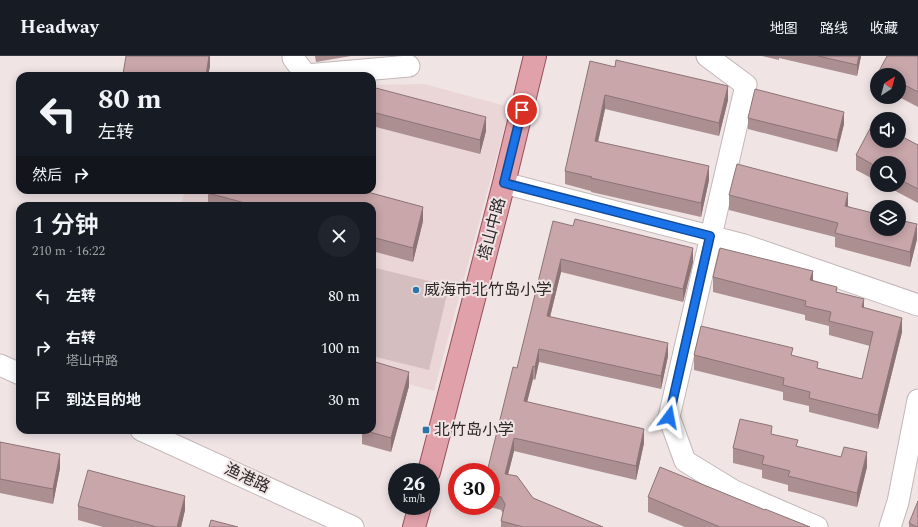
<!DOCTYPE html>
<html lang="zh">
<head>
<meta charset="utf-8">
<style>
  body { margin:0; font-family:Spectral,"Noto Sans SC",serif; background:#20242c; color:#f1f3f6; height:100vh; display:flex; flex-direction:column; font-size:15px; white-space:nowrap }
  * { box-sizing:border-box; margin:0 }
  p { font-size:13px; color:#9ea1a6 }
  .icon { flex:none; width:22px; height:22px; fill:none; stroke:currentColor; stroke-width:2; stroke-linecap:round; stroke-linejoin:round }
  .map { position:relative; flex:1; overflow:hidden }
  .drawer { position:absolute; left:16px; top:146px; width:360px; height:232px; display:flex; flex-direction:column; background:#171b24; border-radius:12px; box-shadow:0 2px 10px #0003 }
  .drawer>* { flex:none }
  .hud { position:absolute; left:16px; top:16px; width:360px; height:122px; border-radius:12px; box-shadow:0 2px 10px #0003; background:#171b24; color:#f1f3f6; overflow:hidden }
  .needle { width:26px; rotate:36deg }
  .buttons { position:absolute; left:870px; top:12px; display:grid; gap:8px }
  .buttons a { display:grid; place-items:center; width:36px; height:36px; border-radius:50%; background:#171b24; box-shadow:0 2px 10px #0003; font-size:20px }
  .speed { position:absolute; left:388px; top:407px; display:flex; gap:8px; font-size:20px; font-weight:700; text-align:center }
  .speed>* { display:grid; place-content:center; width:52px; height:52px; border-radius:50%; background:#171b24; box-shadow:0 2px 10px #0003; line-height:1 }
  .speed small { font-size:10px; font-weight:400 }
  .speed .limit { border:6px solid #d22; background:#fff; color:#111 }
  .pin { position:absolute; display:grid; place-items:center; width:34px; height:34px; color:#fff; margin:-17px; border:2px solid #fff; border-radius:50%; box-shadow:0 1px 4px #0007 }
  .me { position:absolute; width:44px; margin:-22px; rotate:13deg; stroke-linejoin:round; filter:drop-shadow(0 0 3px #0008) }
  .turn { display:flex; align-items:center; gap:14px; height:84px; padding:0 16px; font-size:18px }
  .turn .icon { width:52px; height:52px; stroke-width:2.5 }
  .turn b { display:block; font-size:28px; line-height:34px }
  .then { display:flex; align-items:center; height:38px; padding:0 16px; background:#0003; gap:8px; font-size:15px }
  .round { display:grid; place-items:center; flex:none; width:42px; height:42px; border-radius:21px; background:#20242c }
  .headline { display:flex; align-items:center; justify-content:space-between; height:68px; padding:0 16px }
  h1 { font-size:24px; font-weight:600; line-height:30px }
  ul { padding:0; list-style:none }
  li { display:flex; align-items:center; gap:12px; height:52px; padding:0 16px }
  li div { flex:1 }
  li b { display:block; font-size:15px }
  li em { font-style:normal }
  header { display:flex; align-items:center; gap:24px; box-sizing:border-box; height:56px; padding:0 20px; background:#171b24; border-bottom:1px solid #363941 }
  header strong { font-size:19px }
  nav { display:flex; gap:22px; margin-inline-start:auto; font-size:14px }
  .map>svg:first-child { display:block }
</style>
</head>
<body>
<header>
<strong>Headway</strong>
<nav><a>地图</a><a>路线</a><a>收藏</a></nav>
</header>
<div class="map">
<svg width="918" height="471" viewBox="0 0 918 471">
  <rect width="100%" height="100%" fill="#f0e4e5"/>
  <path fill="#ebd6d7" d="M424 28 510 51 434 335 372 318V150H181L185 134H372V29Z"/>
  <path fill="#d4bebf" d="M372 211 449 230 429 314 372 300Z"/>
  <g fill="none" stroke-linecap="round" stroke-linejoin="round">
    <g stroke="#c3b7b8" stroke-width="23">
      <path id="minor" d="M293 0V2L306 19 409 10
        M707 0 746 29 669 361 685 405 734 435 817 471
        M504 127 744 189 918 249
        M0 309 20 318
        M141 374 353 471
        M890 471 898 446 918 344"/>
    </g>
    <g stroke="#964f59" stroke-width="24">
      <path id="major" d="M429 416 504 127 535 0
        M414 471 420 450"/>
    </g>
    <use href="#minor" stroke="#fff" stroke-width="21"/>
    <use href="#major" stroke="#e1a1aa" stroke-width="22"/>
  </g>
  <path fill="#ac8f91" d="M210 0V10L208 20H123V18Z
    M315 0H351L316 6Z
    M762 0H861L857 20 779 2V4Z
    M918 0V51L899 41V19H879V15Z
    M590 5 728 44 719 80 605 53 598 86 709 124 701 161 591 136V135L565 128V115Z
    M372 31 486 75 480 98 372 70Z
    M748 62 844 68 837 96 748 73Z
    M918 89V147L884 129H899V107H877V125L856 114V99Z
    M209 134H360L423 151V165L413 206 372 195V150H208V137Z
    M729 139 848 150 917 183 910 211 835 191V181L729 154Z
    M573 170 693 206 683 246 561 216 550 261 668 300 661 333 539 306 535 324 533 323 527 346 644 387 636 424 514 395 508 418 533 442 603 471H501V465L503 458 501 454 487 450H491V416L517 312Z
    M713 221 813 225 837 237 864 252 902 276 878 373 809 356V350L783 344V336L694 314V299L793 300 818 312 862 323 870 290 829 279V270L805 264V259L713 236Z
    M409 330 391 396 362 388V374H372Z
    M772 378 798 391 867 411 857 451 788 435V429L762 422V414L733 407V392Z
    M0 386 60 412 53 448 0 437Z
    M648 441 765 454 810 471H685L648 456Z
    M78 450 185 454 181 471H103L78 464Z
    M909 467 918 471H909Z"/>
  <path fill="#8c7476" d="M209 0H210V10L208 20H206Z
    M859 0H861L857 20V9Z
    M728 30V44L719 80V67Z
    M605 39V53L595 99V85Z
    M844 56V68L837 96V84Z
    M486 61V75L480 98V84Z
    M709 110V124L701 161V147Z
    M848 137V151L845 150Z
    M423 151V165L413 206V192Z
    M917 168V183L910 211V196Z
    M693 192V206L683 246V233Z
    M561 203V216L547 273V260Z
    M813 215V229L810 224Z
    M864 243V257L862 251Z
    M902 262V276L878 373V359Z
    M668 287V300L661 333V320Z
    M539 293V306L535 324V311Z
    M533 310V323L524 358V345Z
    M409 316V330L391 396V382Z
    M644 373V387L636 424V410Z
    M514 382V395L505 431V418Z
    M867 396V411L857 451V437Z
    M60 398V412L53 448V433Z
    M185 440V454L181 471H177Z"/>
  <path fill="#c8a6a9" stroke="#8c7476" d="M126 0H209L206 20H136L123 18Z
    M818 0H859L857 9Z
    M887 0H918V36L899 26V19H885L879 15Z
    M616 4 728 30 719 67 605 39 595 85 709 110 701 147 591 122 592 121 565 115 590 5 615 11Z
    M372 31 486 61 480 84 372 56Z
    M755 33 844 56 837 84 748 62Z
    M874 65 877 67V85H899V79L918 89V133L899 123V107H877V111L856 99Z
    M737 108 848 137 845 150 877 158V173H899V164L917 168 910 196 835 177 838 167 729 139Z
    M209 134H360L423 151 413 192 372 181V150H256L208 137Z
    M575 163 693 192 683 233 561 203 547 260 668 287 661 320 539 293 535 311 533 310 524 345 644 373 636 410 514 382 505 418 517 420 533 442 603 471H523L501 465 505 448 501 441 491 438V416H487L513 311 517 312 553 165 573 170Z
    M720 192 813 215 810 224 837 231 836 236 864 243 862 251 902 262 878 359 809 342 810 336 783 329 784 322 694 299 701 270 793 292 791 299 818 306 817 312 862 323 873 276 829 265 831 256 805 250 806 245 713 221Z
    M372 305 409 316 391 382 363 374H372Z
    M740 363 772 370 771 378 798 384 796 390 841 401 844 391 867 396 857 437 788 420 790 415 762 408 764 400 733 392Z
    M0 386 60 398 53 433 0 423Z
    M660 411 765 454V453L810 471H720L648 441Z
    M88 414 185 440 177 471H157L78 450Z
    M918 445V471H917L909 467Z
    M211 464 238 471H209Z"/>
  <g fill="none" stroke-linecap="round" stroke-linejoin="round">
    <g stroke="#114b97" stroke-width="10">
      <path id="route" d="M522 54 504 127 710 180 669 361"/>
    </g>
    <use href="#route" stroke="#1a73e8" stroke-width="7"/>
  </g>
  <g fill="#2975a8" stroke="#f0e4e5" stroke-width="1.5">
    <circle cx="416" cy="234" r="4"/>
    <rect x="422" y="370" width="8" height="8" rx="2"/>
  </g>
  <g text-anchor="middle" dominant-baseline="central" stroke-width="4" stroke-linejoin="round" paint-order="stroke">
    <g font-size="16" fill="#2f2a2a" stroke="#f0e4e5">
      <text transform="translate(492 173) rotate(-75)">塔山中路</text>
      <text transform="translate(247 422) rotate(25)">渔港路</text>
    </g>
    <g font-size="16" fill="#2f2a2a" stroke="#f0e4e5" text-anchor="start">
      <text x="424" y="234">威海市北竹岛小学</text>
      <text x="434" y="374">北竹岛小学</text>
    </g>
  </g>
</svg>
<div class="buttons">
<a><svg class="needle" viewBox="-14 -14 28 28"><path d="M0-13l5 13h-10z" fill="#e53935"/><path d="M0 13l5-13h-10z" fill="#9ea1a6"/></svg></a>
<a><svg class="icon" aria-label="sound" viewBox="0 0 24 24"><path d="M4 9h4l5-4v14l-5-4H4zM17 9q2 3 0 6"/></svg></a>
<a><svg class="icon" aria-label="search" viewBox="0 0 24 24"><circle cx="10" cy="10" r="6"/><path d="M15 15l6 6"/></svg></a>
<a><svg class="icon" aria-label="layers" viewBox="0 0 24 24"><path d="M12 4l9 5-9 5-9-5zM3 14l9 5 9-5"/></svg></a>
</div>
<div class="speed"><div>26<small>km/h</small></div><div class="limit">30</div></div>
<div class="pin" style="left:522px;top:54px;background:#d93025"><svg class="icon" aria-label="arrive" viewBox="0 0 24 24"><path d="M6 21V4h12l-3 4 3 4H6"/></svg></div>
<svg class="me" style="left:669px;top:361px" viewBox="-20 -20 40 40"><path d="M0-17L14 15 0 8-14 15z" fill="#1a73e8" stroke="#fff" stroke-width="4"/></svg>
<div class="hud">
<div class="turn"><svg class="icon" aria-label="left" viewBox="0 0 24 24"><path d="M17 20v-9H6M10 6l-5 5 5 5"/></svg><div><b>80 m</b>左转</div></div>
<div class="then">然后<svg class="icon" aria-label="right" viewBox="0 0 24 24"><path d="M7 20v-9h11M14 6l5 5-5 5"/></svg></div>
</div>
<section class="drawer">
<div class="headline"><div><h1>1 分钟</h1><p>210 m · 16:22</p></div><a class="round"><svg class="icon" aria-label="close" viewBox="0 0 24 24"><path d="M6 6l12 12M18 6L6 18"/></svg></a></div>
<ul>
<li><svg class="icon" aria-label="left" viewBox="0 0 24 24"><path d="M17 20v-9H6M10 6l-5 5 5 5"/></svg><div><b>左转</b></div><em>80 m</em></li>
<li><svg class="icon" aria-label="right" viewBox="0 0 24 24"><path d="M7 20v-9h11M14 6l5 5-5 5"/></svg><div><b>右转</b><p>塔山中路</p></div><em>100 m</em></li>
<li><svg class="icon" aria-label="arrive" viewBox="0 0 24 24"><path d="M6 21V4h12l-3 4 3 4H6"/></svg><div><b>到达目的地</b></div><em>30 m</em></li>
</ul>
</section>
</div>
</body>
</html>
